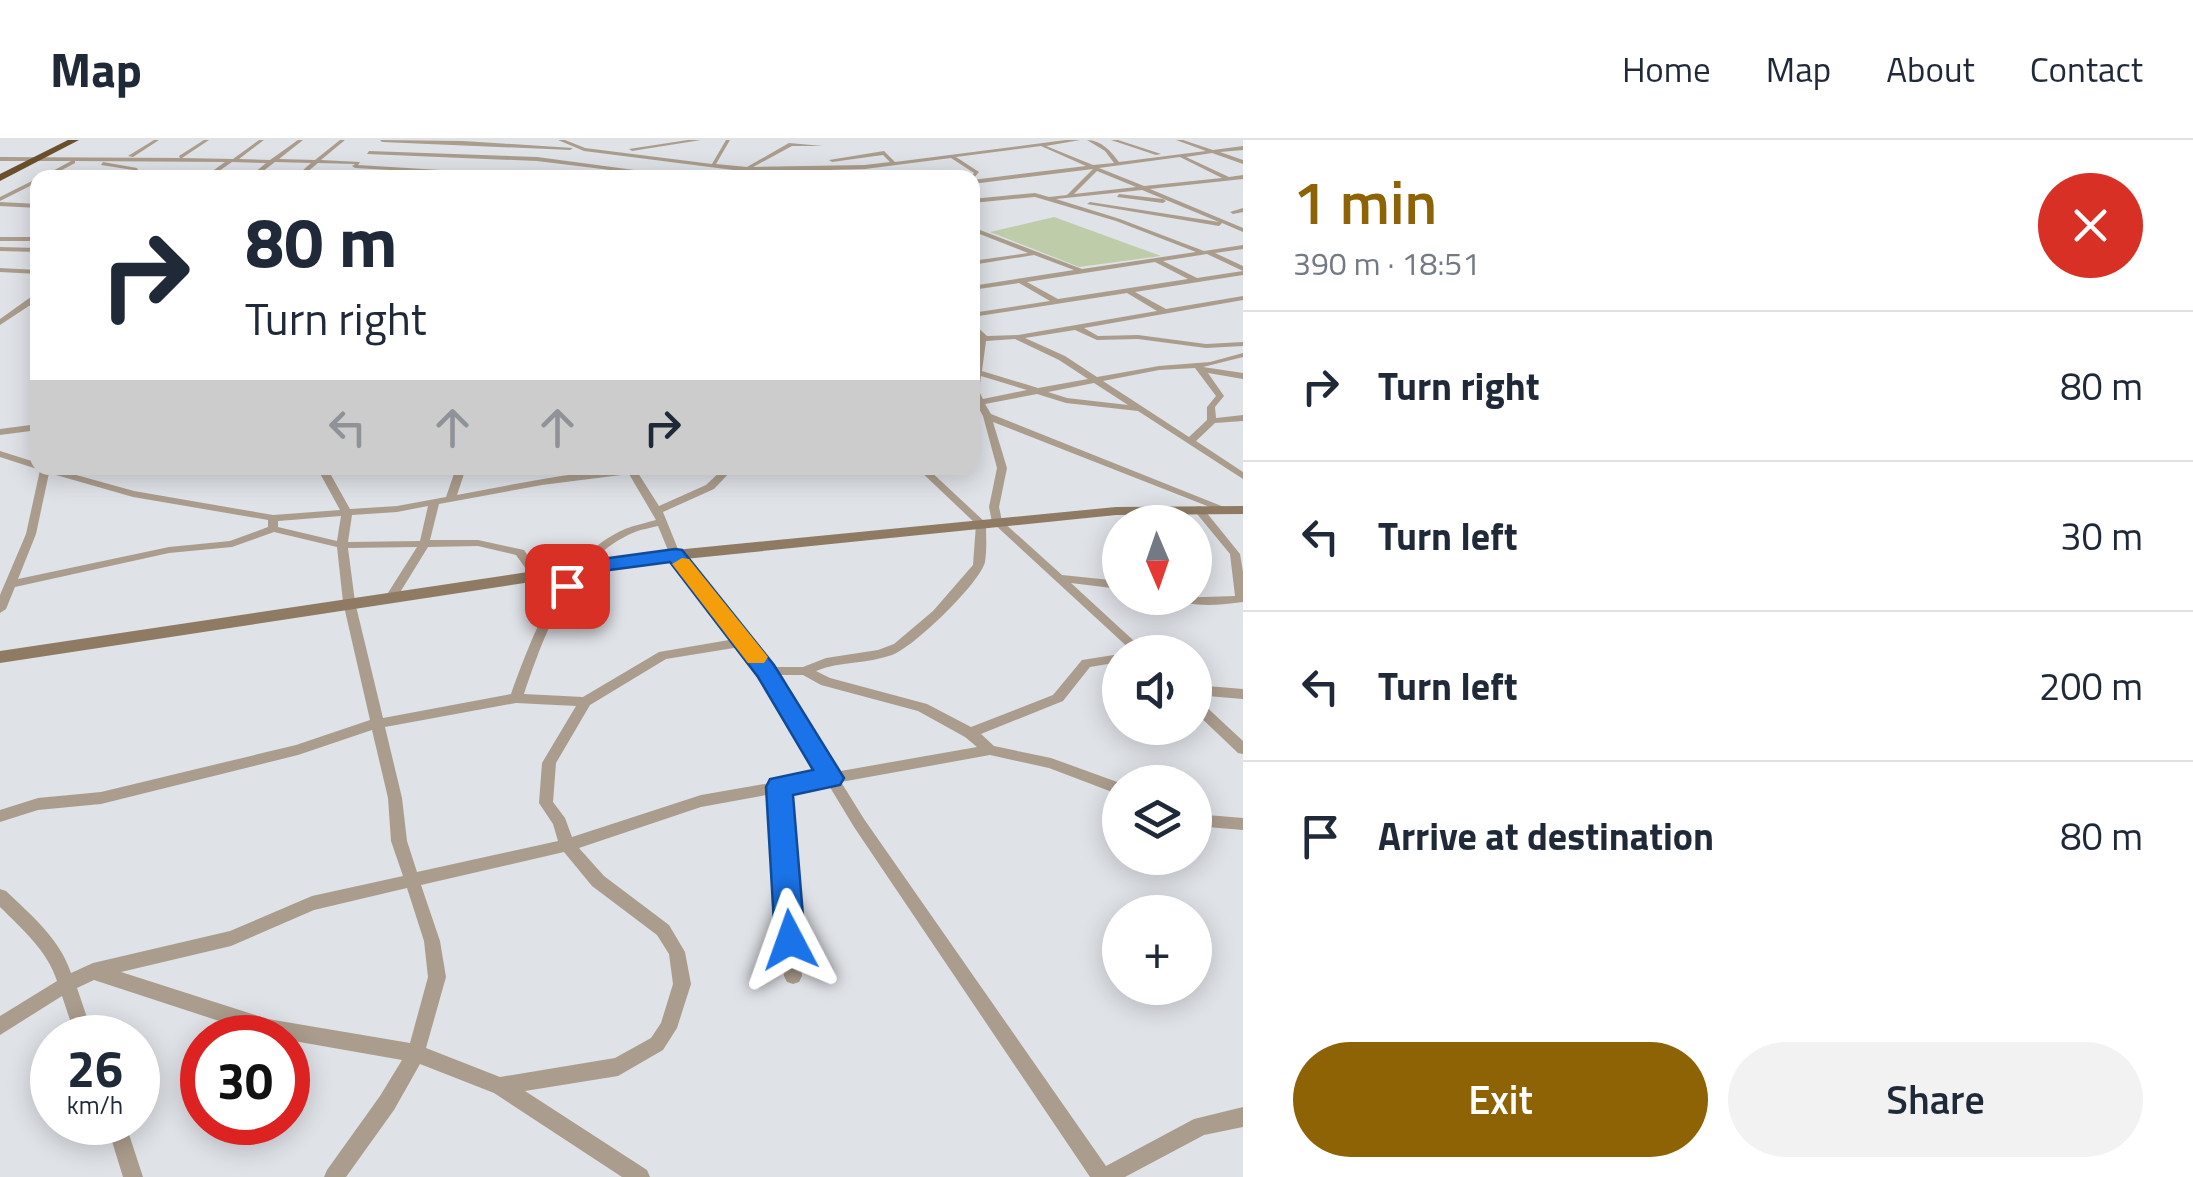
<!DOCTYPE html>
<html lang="en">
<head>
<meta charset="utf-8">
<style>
  body { margin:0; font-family:"Titillium Web",sans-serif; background:#f2f2f3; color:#1f2937; height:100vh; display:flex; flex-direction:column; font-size:38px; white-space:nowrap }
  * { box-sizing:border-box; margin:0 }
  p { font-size:32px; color:#747a83 }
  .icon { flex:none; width:55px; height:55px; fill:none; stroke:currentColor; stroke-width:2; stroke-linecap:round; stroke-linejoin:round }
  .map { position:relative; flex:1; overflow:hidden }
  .side { display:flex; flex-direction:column; background:#fff; width:950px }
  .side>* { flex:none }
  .guide { position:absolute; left:30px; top:30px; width:950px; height:305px; border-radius:20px; box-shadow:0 5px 25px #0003; background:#fff; color:#1f2937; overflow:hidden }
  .needle { width:65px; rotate:178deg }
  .controls { position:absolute; left:1102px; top:365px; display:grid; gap:20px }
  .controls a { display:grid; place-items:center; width:110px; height:110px; border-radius:50%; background:#fff; box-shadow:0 5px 25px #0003; font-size:50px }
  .speed { position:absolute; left:30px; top:875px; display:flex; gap:20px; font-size:50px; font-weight:700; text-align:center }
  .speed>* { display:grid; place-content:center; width:130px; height:130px; border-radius:50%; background:#fff; box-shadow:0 5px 25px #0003; line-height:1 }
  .speed small { font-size:25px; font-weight:400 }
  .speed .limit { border:15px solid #d22; background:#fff; color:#111 }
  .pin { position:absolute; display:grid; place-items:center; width:85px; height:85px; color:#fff; margin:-42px; border-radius:20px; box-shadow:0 5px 15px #0006 }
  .me { position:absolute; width:110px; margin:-55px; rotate:356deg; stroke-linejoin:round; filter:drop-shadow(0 0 8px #0008) }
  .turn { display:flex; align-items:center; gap:35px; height:210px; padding:0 50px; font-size:45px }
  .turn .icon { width:130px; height:130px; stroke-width:2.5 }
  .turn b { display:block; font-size:70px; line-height:85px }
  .lanes { display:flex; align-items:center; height:95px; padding:0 50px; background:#0003; justify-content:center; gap:50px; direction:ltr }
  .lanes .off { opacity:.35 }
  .round { display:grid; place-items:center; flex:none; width:105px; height:105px; border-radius:52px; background:#f2f2f3 }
  .overview { display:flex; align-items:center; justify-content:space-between; height:170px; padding:0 50px }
  h1 { font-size:60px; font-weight:600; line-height:75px; color:#8d6306 }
  .cta { display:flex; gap:20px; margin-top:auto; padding:20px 50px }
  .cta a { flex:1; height:115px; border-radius:60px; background:#8d6306; color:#fff; font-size:40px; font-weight:600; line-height:115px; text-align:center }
  .cta a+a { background:#f2f2f3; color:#1f2937 }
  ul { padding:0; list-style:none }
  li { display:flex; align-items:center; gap:30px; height:150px; padding:0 50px; border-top:2px solid #e0e1e3 }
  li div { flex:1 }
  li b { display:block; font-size:38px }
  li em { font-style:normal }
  header { display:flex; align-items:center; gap:60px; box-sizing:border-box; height:140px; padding:0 50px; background:#fff; border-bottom:2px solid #e0e1e3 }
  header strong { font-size:48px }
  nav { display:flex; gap:55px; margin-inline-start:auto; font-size:35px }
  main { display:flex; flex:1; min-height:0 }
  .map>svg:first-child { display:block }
</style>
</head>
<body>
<header>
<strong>Map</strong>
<nav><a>Home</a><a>Map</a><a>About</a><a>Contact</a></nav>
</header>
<main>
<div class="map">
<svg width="1243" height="1037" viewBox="0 0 1243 1037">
  <rect width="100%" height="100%" fill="#dfe2e7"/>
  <path fill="#bfcca9" d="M1054 77 1161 116 1079 127 990 92Z"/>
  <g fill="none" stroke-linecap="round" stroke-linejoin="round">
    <path fill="#ab9d8d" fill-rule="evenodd" d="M154 0H159L133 17 128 16Z
      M204 0H209L182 18 233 19 259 0H264L239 19 270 20 298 0H303L279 19 315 20 340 0H345L321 20 360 22 358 25 570 38H530L355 28 352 26 355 24 318 23 300 38H294L311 23 275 22 254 38H248L266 23 232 22 209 38H203L225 22 75 21V23L47 38H40L71 21H0V17L180 18 179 16Z
      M380 0 463 1 573 8 570 10 382 2Z
      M558 0H565L585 8 712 24 726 0H730L716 24 747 27 789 3 823 6H792L753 27 865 25 890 22 883 15 832 22 829 20 884 11 895 22 1066 0H1080L1046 6 1093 25 1114 23 1105 11 1087 0C1101 0 1111 11 1119 22L1206 11 1176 0H1183L1213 10 1243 6V10L1220 12 1243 20V24L1212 13 1186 17 1229 37 1243 35V39L1150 49 1243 88V92L1222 83 1219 86 1087 64 1090 62 1219 82 1142 50 1056 59 1120 79 1204 111 1243 105V109L1215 113 1243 126V135L1135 152 1166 169 1243 156V160L1084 188 1098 196 1138 195 1206 204 1243 202V206L1206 208 1138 199 1097 200 1075 190 1025 198 1065 216 1097 237 1159 226 1210 222 1243 213V217L1203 227 1243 233V239L1208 233 1224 256 1215 267 1216 278 1243 275V281L1215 283 1196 301 1243 332V339L1138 271 1066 263 1037 254 985 264 991 274 1229 369 1224 372 1220 371 993 282 1007 328 999 367 1002 381 1062 435 1120 441V449L1071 443 1146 512H1133L992 382 989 367 997 328 983 276 977 265H972V261L975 260C969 240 975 222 978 201H972V197L979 195 972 189V182L987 196 1018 195 1157 171 1127 153 972 177V173L1050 161 1019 143 972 150V146L1074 130 1034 115 972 125V121L1028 113 972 91V87L1082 129 1196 112 1116 81 1035 57 972 63V59L1035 53 1049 57 1067 55 1093 29 972 44V40L1086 26 1041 6 956 17 979 32 972 40V38H970L974 33 951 18 865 29 749 32 584 11ZM1180 17 1222 38 1144 46 1099 28ZM1097 31 1136 47 1074 54ZM1207 114 1243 131 1197 138 1163 121ZM1155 122 1188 139 1058 159 1027 142ZM1015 199 1059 220 1088 239 1038 248 982 231 986 201ZM1195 228 1216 256 1207 267V280L1189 297 1103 241 1159 230ZM981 236 1027 250 983 259 979 251ZM1094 243 1128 265 1067 258 1048 252Z
      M688 0H701L632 11 629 9Z
      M1111 0H1118L1161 14 1156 15Z
      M369 11 537 17 694 38H675L537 21 367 14Z
      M103 22 137 28 142 38H136L133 30 101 25Z
      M38 38V42L0 61V57Z
      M1119 54 1163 59 1166 61 1163 63 1117 57Z
      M0 62 38 64V68L0 66Z
      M1243 68V72L1233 74 1230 72Z
      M0 97H38V101H0Z
      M0 107 38 108V112L0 111Z
      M0 128 38 130V134L0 132Z
      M35 154H38V160L0 185V179Z
      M38 284V290L0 295V289Z
      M0 311 38 323V328H51L134 351 273 375 340 370 317 328H327L350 369 397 366 446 357 456 328H466L457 355C522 343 589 328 655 328L653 330 638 333 659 366 706 345 724 328H734L714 349 663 372 680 414 769 527H803L826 518 878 510 894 504 933 471 973 425 976 384 917 328H927L986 383C986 395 987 410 985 422 980 443 913 508 892 515 867 524 840 521 816 531L830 538 927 564 971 587 1053 555 1082 520 1120 514V522L1090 527 1063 561 981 594 994 606 1051 618 1120 643V655L1049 628 990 615 841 642 864 679 1106 1026 1194 979 1243 967V987L1204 995 1125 1037H1090L854 687 828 644 787 652 802 836 799 842 793 844 787 842 784 836 772 654 701 667 579 708 604 736 669 785 685 812 691 844 677 888 663 910 618 936 525 951 647 1030 650 1037H622L494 953 420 924 394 970 346 1037H324L327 1030 380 956 402 920 288 900V898L268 897 94 840 77 848 94 898H76L62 856 0 895V876L57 841C47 810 22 789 0 767V749L6 751C31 775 60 799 71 833L93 823 230 791 312 756 403 736 391 701 388 658 372 590 298 615 101 664 38 670 0 682V670L38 658 101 652 296 605 370 580 343 462 337 407 274 392 232 407 169 413 15 447 6 469 0 473V455L26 394 40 330 0 317ZM49 333 133 357 268 380V387L230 401 169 407 18 439 36 394ZM629 334 656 380C646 383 635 385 625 389 560 418 534 492 511 554L383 578 355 462 348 408 417 407 386 456 392 460 396 459 428 407 478 406 516 415 531 436H539L541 434 524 410 478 400H430L439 364 542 345ZM428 366 420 401 348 402 352 375 397 372ZM341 376 337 401 278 387V381ZM658 386 670 415 735 499 659 512 583 557 524 554C545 493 571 418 635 392 642 389 651 388 658 386ZM740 507 762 534 822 634 701 655 572 697 565 678 553 662 556 623 590 565 666 519ZM775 535H803L821 545 918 571 965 597 977 607 835 632ZM516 563 576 566 542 623 539 663 553 684 558 701 417 732 407 701 402 658 385 587ZM564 712 592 746 657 795 669 814 673 844 661 883 651 898 615 918 500 937 426 908 446 837 440 801 421 745ZM407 748 424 801 428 837 410 903 268 879 121 832 231 806 314 770Z
      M1198 366 1202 367 1240 414 1243 432V462C1221 465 1191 468 1171 458L1235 456 1230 414 1193 369Z
      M1195 545 1243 549V559L1195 555Z
      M1195 559 1200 561 1243 601V614L1238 613 1195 572Z
      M1195 674 1243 678V690L1195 686Z
      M106 982H125L143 1037H123Z"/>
    <path fill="#8f7b64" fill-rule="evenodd" d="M1243 366V374L1116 375 675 420 0 523V511L675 410 1116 367Z"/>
    <path fill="#6a4f2d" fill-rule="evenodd" d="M68 0H79L0 41V34Z"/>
  </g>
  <path fill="#1a73e8" stroke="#114b97" stroke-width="2.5" d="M675 409 682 410 774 525 844 638 840 645 793 655 805 800 801 810 790 814 779 810 775 800 766 647 770 639 813 630 758 537 670 422 587 433 574 450 567 452 557 446 573 423Z"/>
  <path fill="#f59e0b" d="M682 418 689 419 764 512 768 517 764 523H748L672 424Z"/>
</svg>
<div class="controls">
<a><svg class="needle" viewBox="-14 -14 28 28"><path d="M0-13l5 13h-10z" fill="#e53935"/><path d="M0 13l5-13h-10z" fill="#747a83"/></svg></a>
<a><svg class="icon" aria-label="sound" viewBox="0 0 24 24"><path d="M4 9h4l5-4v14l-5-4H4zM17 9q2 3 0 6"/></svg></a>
<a><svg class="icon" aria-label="layers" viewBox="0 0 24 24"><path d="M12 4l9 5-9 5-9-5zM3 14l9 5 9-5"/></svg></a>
<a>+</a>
</div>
<div class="speed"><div>26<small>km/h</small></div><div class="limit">30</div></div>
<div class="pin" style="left:567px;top:446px;background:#d93025"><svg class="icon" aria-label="arrive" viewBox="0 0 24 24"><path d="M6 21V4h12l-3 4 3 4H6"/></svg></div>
<svg class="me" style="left:790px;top:800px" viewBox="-20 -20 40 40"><path d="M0-17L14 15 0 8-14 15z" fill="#1a73e8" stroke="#fff" stroke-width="4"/></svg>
<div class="guide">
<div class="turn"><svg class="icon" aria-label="right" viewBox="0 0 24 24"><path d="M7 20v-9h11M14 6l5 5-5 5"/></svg><div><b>80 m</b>Turn right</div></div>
<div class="lanes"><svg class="icon off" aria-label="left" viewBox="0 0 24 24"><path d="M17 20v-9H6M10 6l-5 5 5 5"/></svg><svg class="icon off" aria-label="ahead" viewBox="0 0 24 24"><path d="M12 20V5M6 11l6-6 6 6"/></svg><svg class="icon off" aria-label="ahead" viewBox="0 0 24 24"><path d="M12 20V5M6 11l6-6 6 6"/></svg><svg class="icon" aria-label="right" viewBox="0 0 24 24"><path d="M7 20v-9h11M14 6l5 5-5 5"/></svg></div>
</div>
</div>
<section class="side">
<div class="overview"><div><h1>1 min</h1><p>390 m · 18:51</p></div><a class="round" style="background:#d93025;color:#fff"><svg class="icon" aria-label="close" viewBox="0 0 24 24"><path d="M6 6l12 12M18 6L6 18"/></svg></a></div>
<ul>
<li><svg class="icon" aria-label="right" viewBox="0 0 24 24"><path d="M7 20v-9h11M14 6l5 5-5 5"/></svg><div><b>Turn right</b></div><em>80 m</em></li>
<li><svg class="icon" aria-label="left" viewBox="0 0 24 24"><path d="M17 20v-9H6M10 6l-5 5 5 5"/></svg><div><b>Turn left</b></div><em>30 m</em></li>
<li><svg class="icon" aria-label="left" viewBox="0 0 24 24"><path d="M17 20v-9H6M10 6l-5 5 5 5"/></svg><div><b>Turn left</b></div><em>200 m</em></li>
<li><svg class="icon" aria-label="arrive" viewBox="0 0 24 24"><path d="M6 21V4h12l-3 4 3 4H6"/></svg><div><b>Arrive at destination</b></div><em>80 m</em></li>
</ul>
<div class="cta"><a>Exit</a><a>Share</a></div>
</section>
</main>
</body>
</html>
